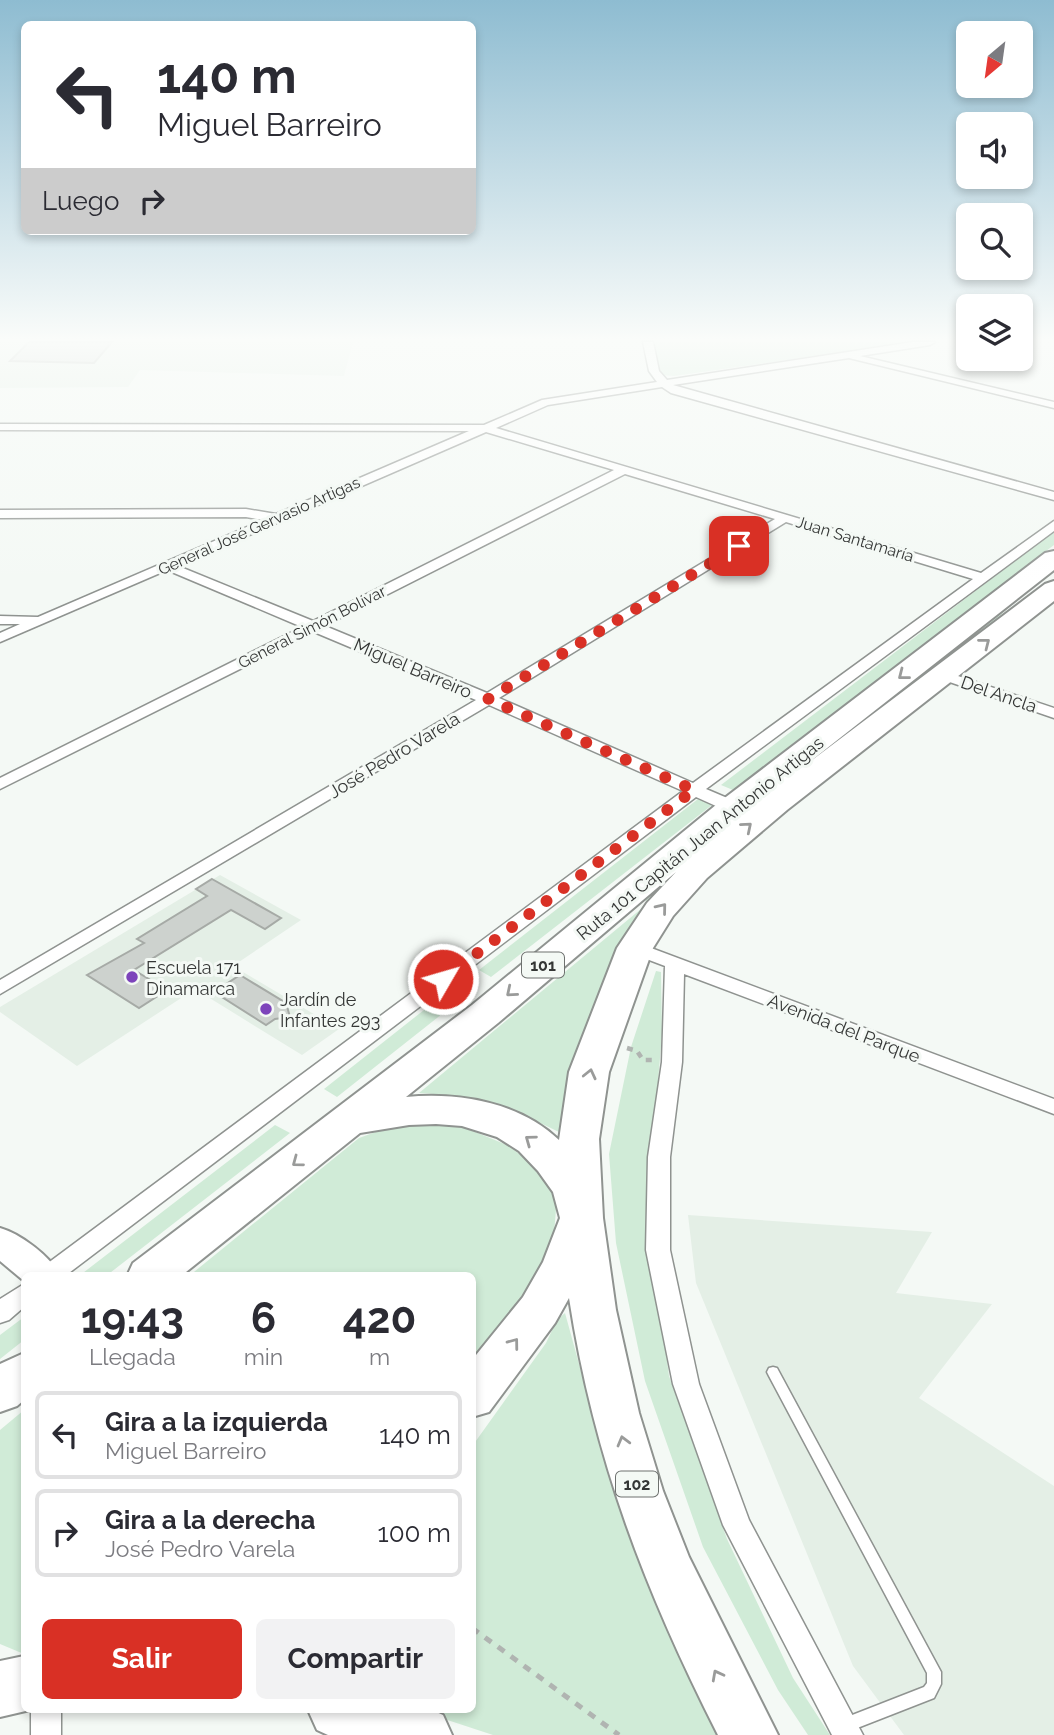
<!DOCTYPE html>
<html lang="es">
<head>
<meta charset="utf-8">
<style>
  body { margin:0; font-family:Raleway,sans-serif; background:#f2f2f3; color:#2b2b33; height:100vh; display:flex; flex-direction:column; font-size:26px; white-space:nowrap }
  * { box-sizing:border-box; margin:0 }
  p { font-size:23px; color:#7c7c81 }
  .icon { flex:none; width:38px; height:38px; fill:none; stroke:currentColor; stroke-width:2; stroke-linecap:round; stroke-linejoin:round }
  .map { position:relative; flex:1; overflow:hidden }
  .panel { position:absolute; left:21px; top:1272px; width:455px; height:441px; display:flex; flex-direction:column; background:#fff; border-radius:10px; box-shadow:0 4px 10px #0003 }
  .panel>* { flex:none }
  .top-card { position:absolute; left:21px; top:21px; width:455px; height:214px; border-radius:10px; box-shadow:0 4px 10px #0003; background:#fff; color:#2b2b33; overflow:hidden }
  .needle { width:46px; rotate:209deg }
  .controls { position:absolute; left:956px; top:21px; display:grid; gap:14px }
  .controls a { display:grid; place-items:center; width:77px; height:77px; border-radius:10px; background:#fff; box-shadow:0 4px 10px #0003; font-size:35px }
  .pin { position:absolute; display:grid; place-items:center; width:60px; height:60px; color:#fff; margin:-30px; border-radius:14px; box-shadow:0 4px 10px #0006 }
  .me { position:absolute; width:77px; margin:-38px; rotate:52deg; stroke-linejoin:round; filter:drop-shadow(0 0 5px #0008) }
  .turn { display:flex; align-items:center; gap:24px; height:147px; padding:0 21px; font-size:32px }
  .turn .icon { width:91px; height:91px; stroke-width:2.5 }
  .turn b { display:block; font-size:49px; line-height:60px }
  .then { display:flex; align-items:center; height:66px; padding:0 21px; background:#0003; gap:14px; font-size:26px }
  .eta { display:flex; justify-content:space-evenly; align-items:center; height:119px; text-align:center }
  .eta b { font-size:42px; font-weight:700; line-height:49px }
  .action { display:flex; gap:14px; margin-top:auto; padding:14px 21px }
  .action a { flex:1; height:80px; border-radius:10px; background:#d93025; color:#fff; font-size:28px; font-weight:700; line-height:80px; text-align:center }
  .action a+a { background:#f2f2f3; color:#2b2b33 }
  ul { padding:0; list-style:none }
  li { display:flex; align-items:center; gap:21px; height:88px; margin:0 14px 10px; padding:0 7px; border:4px solid #e1e1e2; border-radius:10px }
  li div { flex:1 }
  li b { display:block; font-size:26px }
  li em { font-style:normal }
  .map>svg:first-child { display:block }
</style>
</head>
<body>
<div class="map">
<svg width="1054" height="1735" viewBox="0 0 1054 1735">
  <rect width="100%" height="100%" fill="#f4f9f5"/>
  <path fill="#e4efe6" d="M0 342H353L344 376 140 370 128 387 0 388Z
    M220 875 301 920 233 966 339 1029 302 1055 195 989 77 1066 0 1012V1007Z
    M688 1215 932 1232 896 1293 992 1304 919 1398 1054 1486V1735H904L853 1666 696 1283Z"/>
  <path fill="#d0ebd7" d="M654 342H914L674 376 660 375Z
    M1054 531V545L733 790 721 785Z
    M1054 567V570L1014 602 961 654 893 699 649 903 645 900 707 841Z
    M698 799 712 805 491 977 479 970Z
    M647 904C604 963 569 1060 561 1133 514 1110 471 1095 419 1093Z
    M656 971 661 972 662 1034 652 1153V1243L669 1376 727 1539 793 1678 830 1735H808L778 1690 703 1547 645 1381 616 1243 609 1154 631 1047Z
    M448 991 461 999 337 1097 324 1089Z
    M398 1124H456L507 1145 542 1170 557 1197 554 1234 531 1286 473 1373 472 1276H189L359 1138Z
    M275 1125 290 1133 106 1276H79Z
    M565 1313 592 1411 730 1735H493L417 1710H472L473 1445 546 1343 557 1320Z
    M24 1317V1340L0 1359V1335Z
    M24 1410V1654L0 1644V1430Z"/>
  <path fill="#cdd2ce" stroke="#a6aaa6" stroke-width="2" d="M29 342H112L94 363 10 361Z
    M212 879 281 918 265 929 231 910 134 970 167 990 139 1008 87 975 144 943 137 939 207 896 196 889Z
    M240 975 286 1003 290 1017 275 1019 266 1025 214 992Z"/>
  <g fill="none" stroke-linecap="round" stroke-linejoin="round">
    <g stroke="#8f9390" stroke-width="3">
      <path id="lane" d="M773 1367 777 1368 941 1672V1684L934 1698 847 1732 842 1729 839 1724 842 1719 924 1687 927 1683V1673L769 1376 767 1372 769 1368Z"/>
    </g>
    <g stroke="#8f9390" stroke-width="3">
      <path id="street" d="M643 342H653L659 371 667 380 913 342H935L930 345 860 356 1054 402V408L849 358 673 385 1054 492V500L671 393 662 387 548 405 496 428 981 573 1054 521V531L706 789 739 803 741 807 739 811H727L696 797 65 1276H36L40 1269 683 791 489 705 0 994V980L476 700 314 632 0 789V778L302 627 167 570 0 642V633L20 624H0V616L38 617 263 520 246 517 0 518V510L246 509 276 514 469 431 0 430V424L484 425 542 400 657 382 649 371ZM486 432 614 470 313 621 178 566ZM625 474 775 519 487 693 325 626ZM786 522 973 579 693 783 499 698Z
        M943 671 1054 708V718L938 678 936 675Z
        M635 942 1054 1099V1114L684 974 682 1062 670 1157V1250L699 1384 749 1520 863 1735H832L723 1525 673 1384 646 1250 648 1157 662 1062 665 966 628 952 626 948Z
        M24 1284V1307L9 1320 0 1323V1299Z
        M31 1710H61V1735H31Z"/>
    </g>
    <g stroke="#8f9390" stroke-width="4">
      <path id="secondary" d="M0 1228C21 1234 50 1256 61 1276H24V1281L0 1261Z"/>
    </g>
    <g stroke="#8f9390" stroke-width="4">
      <path id="highway" d="M1054 551V570L803 767 1045 584 1054 581V601L787 810 707 878 673 916 653 948 609 1072 599 1139 603 1218 616 1310 639 1413 663 1491 689 1557 778 1735H718C645 1591 594 1459 569 1298L555 1323 489 1412 472 1417V1360L523 1297 543 1262 560 1218 553 1192 538 1171 519 1151 497 1137 462 1126 436 1124 409 1125 360 1133 181 1276H127L133 1263 472 1005 722 800 1045 553ZM676 872 647 903 617 948 569 1072 559 1140C519 1102 459 1092 406 1097L498 1023Z
        M24 1353V1400L17 1406 0 1412V1364Z
        M24 1656V1710H30L0 1717V1661Z
        M308 1710H432L443 1715 452 1735H328L317 1730Z"/>
    </g>
    <path stroke="#b0b4b1" stroke-width="4.5" stroke-dasharray="6 6" stroke-linecap="butt" d="M627 1048 637 1051 643 1060H652"/>
    <path stroke="#b0b4b1" stroke-width="5" stroke-dasharray="8 8" stroke-linecap="butt" d="M472 1628 619 1735"/>
    <use href="#lane" fill="#fff" fill-rule="evenodd"/>
    <use href="#street" fill="#fff" fill-rule="evenodd"/>
    <use href="#secondary" fill="#fff" fill-rule="evenodd"/>
    <use href="#highway" fill="#fff" fill-rule="evenodd"/>
  </g>
  <defs><path id="oneway-chevron" d="M-2-3.5L2.5 0L-2 3.5" fill="none" stroke-width="1.6" stroke-linecap="round" stroke-linejoin="round" transform="scale(1.75)"/></defs>
  <g stroke="#9a9b9a">
    <use href="#oneway-chevron" transform="translate(985 643) rotate(-38)"/>
    <use href="#oneway-chevron" transform="translate(903 675) rotate(142)"/>
    <use href="#oneway-chevron" transform="translate(747 827) rotate(-40)"/>
    <use href="#oneway-chevron" transform="translate(662 908) rotate(-51)"/>
    <use href="#oneway-chevron" transform="translate(511 992) rotate(140)"/>
    <use href="#oneway-chevron" transform="translate(590 1074) rotate(-77)"/>
    <use href="#oneway-chevron" transform="translate(530 1140) rotate(-144)"/>
    <use href="#oneway-chevron" transform="translate(297 1162) rotate(143)"/>
    <use href="#oneway-chevron" transform="translate(514 1343) rotate(-53)"/>
    <use href="#oneway-chevron" transform="translate(623 1441) rotate(-105)"/>
    <use href="#oneway-chevron" transform="translate(717 1675) rotate(-118)"/>
  </g>
  <linearGradient id="sky" x2="0" y2="1"><stop stop-color="#8ebcd1"/><stop offset="0.58" stop-color="#fafcfa"/><stop offset="1" stop-color="#fafcfa" stop-opacity="0"/></linearGradient>
  <rect width="1054" height="585" fill="url(#sky)"/>
  <g fill="none" stroke-linecap="round" stroke-linejoin="round">
    <path stroke="#d93025" stroke-width="12" stroke-dasharray="0 21.6" d="M443 979 694 790 488 699 739 546"/>
  </g>
  <g fill="#7d44bb" stroke="#f4f9f5" stroke-width="2.5">
    <circle cx="132" cy="977" r="7"/>
    <circle cx="266" cy="1009" r="7"/>
  </g>
  <g text-anchor="middle" dominant-baseline="central" stroke-width="6" stroke-linejoin="round" paint-order="stroke">
    <g font-size="16" fill="#353736" stroke="#f4f9f5">
      <text transform="translate(259 526) rotate(-24)">General José Gervasio Artigas</text>
      <text transform="translate(855 539) rotate(17)">Juan Santamaría</text>
      <text transform="translate(312 627) rotate(-27)">General Simón Bolívar</text>
    </g>
    <g fill="#f4f9f5" stroke="#6e716f" stroke-width="2">
      <rect x="522" y="952.5" width="42" height="25" rx="5"/>
      <rect x="616" y="1471.5" width="42" height="25" rx="5"/>
    </g>
    <g font-size="16" font-weight="bold" fill="#353736">
      <text x="543" y="965">101</text>
      <text x="637" y="1484">102</text>
    </g>
    <g font-size="18" fill="#353736" stroke="#f4f9f5">
      <text transform="translate(413 668) rotate(23)">Miguel Barreiro</text>
      <text transform="translate(999 694) rotate(19)">Del Ancla</text>
      <text transform="translate(394 755) rotate(-31)">José Pedro Varela</text>
      <text transform="translate(700 838) rotate(-39)">Ruta 101 Capitán Juan Antonio Artigas</text>
      <text transform="translate(844 1028) rotate(21)">Avenida del Parque</text>
    </g>
    <g font-size="18" fill="#353736" stroke="#f4f9f5" text-anchor="start">
      <text x="146" y="967">Escuela 171<tspan x="146" dy="21">Dinamarca</tspan></text>
      <text x="280" y="999">Jardín de<tspan x="280" dy="21">Infantes 293</tspan></text>
    </g>
  </g>
</svg>
<div class="controls">
<a><svg class="needle" viewBox="-14 -14 28 28"><path d="M0-13l5 13h-10z" fill="#e53935"/><path d="M0 13l5-13h-10z" fill="#7c7c81"/></svg></a>
<a><svg class="icon" aria-label="sound" viewBox="0 0 24 24"><path d="M4 9h4l5-4v14l-5-4H4zM17 9q2 3 0 6"/></svg></a>
<a><svg class="icon" aria-label="search" viewBox="0 0 24 24"><circle cx="10" cy="10" r="6"/><path d="M15 15l6 6"/></svg></a>
<a><svg class="icon" aria-label="layers" viewBox="0 0 24 24"><path d="M12 4l9 5-9 5-9-5zM3 14l9 5 9-5"/></svg></a>
</div>
<div class="pin" style="left:739px;top:546px;background:#d93025"><svg class="icon" aria-label="arrive" viewBox="0 0 24 24"><path d="M6 21V4h12l-3 4 3 4H6"/></svg></div>
<svg class="me" style="left:443px;top:979px" viewBox="-20 -20 40 40"><circle r="17" fill="#d93025" stroke="#fff" stroke-width="3"/><path d="M0-11L8 9 0 5-8 9z" fill="#fff"/></svg>
<div class="top-card">
<div class="turn"><svg class="icon" aria-label="left" viewBox="0 0 24 24"><path d="M17 20v-9H6M10 6l-5 5 5 5"/></svg><div><b>140 m</b>Miguel Barreiro</div></div>
<div class="then">Luego<svg class="icon" aria-label="right" viewBox="0 0 24 24"><path d="M7 20v-9h11M14 6l5 5-5 5"/></svg></div>
</div>
<section class="panel">
<div class="eta">
<div><b>19:43</b><p>Llegada</p></div>
<div><b>6</b><p>min</p></div>
<div><b>420</b><p>m</p></div>
</div>
<ul>
<li><svg class="icon" aria-label="left" viewBox="0 0 24 24"><path d="M17 20v-9H6M10 6l-5 5 5 5"/></svg><div><b>Gira a la izquierda</b><p>Miguel Barreiro</p></div><em>140 m</em></li>
<li><svg class="icon" aria-label="right" viewBox="0 0 24 24"><path d="M7 20v-9h11M14 6l5 5-5 5"/></svg><div><b>Gira a la derecha</b><p>José Pedro Varela</p></div><em>100 m</em></li>
</ul>
<div class="action"><a>Salir</a><a>Compartir</a></div>
</section>
</div>
</body>
</html>
